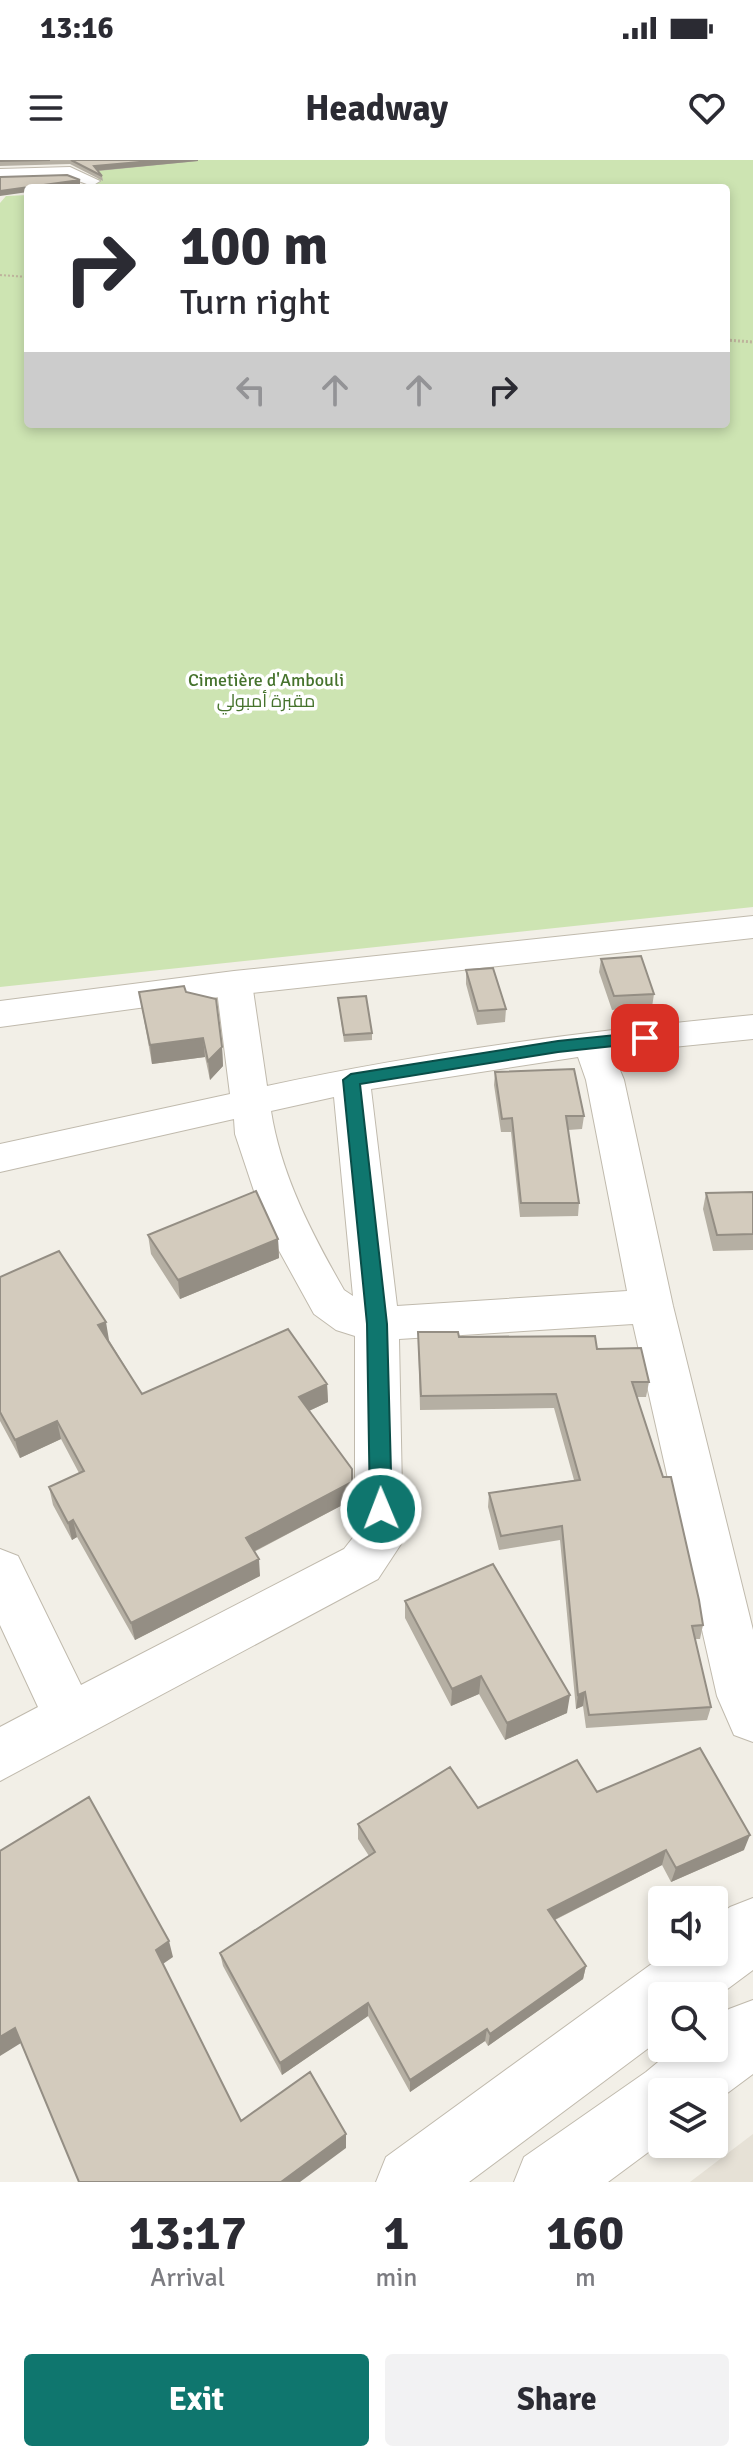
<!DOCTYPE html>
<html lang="en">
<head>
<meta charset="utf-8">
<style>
  body { margin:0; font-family:Signika,Cairo,sans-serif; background:#f2f2f3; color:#2b2b33; height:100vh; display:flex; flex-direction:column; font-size:30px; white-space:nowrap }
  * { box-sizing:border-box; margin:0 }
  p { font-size:26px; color:#7c7c81 }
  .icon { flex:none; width:44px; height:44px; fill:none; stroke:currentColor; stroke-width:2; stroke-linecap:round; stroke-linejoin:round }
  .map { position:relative; height:2022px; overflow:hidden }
  .details { display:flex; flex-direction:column; background:#fff; flex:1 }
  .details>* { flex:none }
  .guide { position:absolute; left:24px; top:24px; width:706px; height:244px; border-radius:8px; box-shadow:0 4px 12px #0003; background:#fff; color:#2b2b33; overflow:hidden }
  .controls { position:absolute; left:648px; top:1726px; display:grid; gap:16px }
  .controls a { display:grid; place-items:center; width:80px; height:80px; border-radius:8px; background:#fff; box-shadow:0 4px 12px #0003; font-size:40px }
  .pin { position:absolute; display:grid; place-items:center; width:68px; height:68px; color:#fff; margin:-34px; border-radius:16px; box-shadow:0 4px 12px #0006 }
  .me { position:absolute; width:88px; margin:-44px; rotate:359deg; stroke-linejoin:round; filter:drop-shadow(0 0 6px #0008) }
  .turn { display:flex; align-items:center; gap:28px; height:168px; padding:0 24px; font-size:36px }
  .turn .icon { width:104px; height:104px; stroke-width:2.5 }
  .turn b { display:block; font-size:56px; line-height:68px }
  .lanes { display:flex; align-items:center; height:76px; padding:0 24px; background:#0003; justify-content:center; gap:40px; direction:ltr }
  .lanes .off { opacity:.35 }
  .eta { display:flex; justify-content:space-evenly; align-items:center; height:136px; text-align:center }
  .eta b { font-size:48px; font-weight:800; line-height:56px }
  .action { display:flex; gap:16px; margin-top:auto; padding:16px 24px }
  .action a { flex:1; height:92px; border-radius:8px; background:#0f766e; color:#fff; font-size:32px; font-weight:800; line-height:92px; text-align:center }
  .action a+a { background:#f2f2f3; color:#2b2b33 }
  .status { display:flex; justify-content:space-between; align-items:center; height:56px; padding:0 40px; background:#fff; direction:ltr }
  .status svg { height:22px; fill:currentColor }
  header { display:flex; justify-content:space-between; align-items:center; height:104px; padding:0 24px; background:#fff; font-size:36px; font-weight:800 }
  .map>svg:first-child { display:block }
</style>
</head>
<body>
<div class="status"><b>13:16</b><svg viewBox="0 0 49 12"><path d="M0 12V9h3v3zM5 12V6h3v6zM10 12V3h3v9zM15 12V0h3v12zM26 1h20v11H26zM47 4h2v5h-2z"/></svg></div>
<header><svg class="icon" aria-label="menu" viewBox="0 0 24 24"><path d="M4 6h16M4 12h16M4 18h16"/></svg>Headway<svg class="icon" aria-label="heart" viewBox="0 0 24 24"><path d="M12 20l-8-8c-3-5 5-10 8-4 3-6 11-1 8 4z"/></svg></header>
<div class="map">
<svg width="753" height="2022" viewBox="0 0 753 2022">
  <rect width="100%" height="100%" fill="#f2efe7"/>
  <path fill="#e6e1d6" d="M753 1974V2022H690Z"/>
  <path fill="#cde4b2" d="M169 0H753V747L0 827V43L6 36 28 35V264H726V28H80L101 17 93 8Z"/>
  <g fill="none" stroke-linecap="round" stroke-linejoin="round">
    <g stroke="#c0baad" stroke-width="2">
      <path id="minor" d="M70 7 100 21 92 26 68 17 0 19V9Z
        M234 812 247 815 252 823 267 926C427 891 590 871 753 855V879L613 893 624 920 673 1146 753 1470V1582L734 1575 717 1536 633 1164 399 1179 403 1381 378 1419 0 1621V1567L38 1547 0 1465V1389L18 1396 81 1525 344 1389 355 1375V1176L336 1170 314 1154 266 1067 235 974 234 959 0 1012V984L230 934 216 823 221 815ZM578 897 586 920 627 1131 397 1146 371 929ZM334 937 353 1136 344 1130C312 1074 281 1015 271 951Z"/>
    </g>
    <g stroke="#c0baad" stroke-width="2">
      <path id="tertiary" d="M753 756V778L234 835 0 867V841L234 811Z
        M753 1738V1810L714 1839V1836H662V1878L469 2022H376L386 1997 668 1792H714V1759L730 1747Z
        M753 1840V1914L714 1943V1932H662V1982L608 2022H514L524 1997 646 1912 675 1888H714V1860L729 1849Z"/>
    </g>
    <path stroke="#beb39c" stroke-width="2" stroke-dasharray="2 2" stroke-linecap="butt" d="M0 115 28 117"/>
    <path stroke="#beb39c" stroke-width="3" stroke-dasharray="2 2" stroke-linecap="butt" d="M726 180 753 182"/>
    <use href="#minor" fill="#fff" fill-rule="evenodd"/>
    <use href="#tertiary" fill="#fff" fill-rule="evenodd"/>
  </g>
  <path fill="#b5afa3" d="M0 0H198V1L98 11 102 16 103 21 70 4 0 6Z
    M601 799 654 834 652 847 612 850 599 812Z
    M466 810 506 849 505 862 477 865 466 824Z
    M139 832H186L222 887 223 906 210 920 205 897 152 904Z
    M338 838 372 873V880L344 882Z
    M495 912 584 956 582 969 568 970 579 1043 578 1056 520 1057 511 972H501L494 925Z
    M753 1032V1090L713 1091 703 1049 706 1033Z
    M148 1075 278 1079 279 1098 180 1139 151 1094Z
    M0 1117 109 1180 142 1234 327 1224 328 1242 309 1251 352 1340 254 1392 260 1416 135 1480 77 1377 72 1380 53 1345 49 1327 79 1313 61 1279 20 1298 0 1261Z
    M418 1172 597 1189 649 1222 646 1237H636L703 1465 700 1479H695L711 1547 707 1560 586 1568 583 1546 576 1549 560 1380 499 1390 488 1347 489 1333 574 1320 554 1248 420 1250Z
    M405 1441 567 1553 505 1580 479 1534 451 1546 405 1458Z
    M597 1632 744 1690 671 1722 662 1705 555 1760 586 1806 583 1819 488 1886 485 1881 410 1932 368 1856 282 1915 223 1806 220 1793 369 1696 358 1679V1664Z"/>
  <path fill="#948e84" d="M162 0H198V1L94 11V6Z
    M80 20V25L57 28H28V32L0 36V31Z
    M203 878 205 897 152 904 150 885Z
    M222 887 223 906 210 920 208 901Z
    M278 1079 279 1098 180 1139 178 1120Z
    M106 1162 109 1180 102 1183 98 1165Z
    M327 1224 328 1242 300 1255 299 1237Z
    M57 1261 61 1279 20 1298 15 1280Z
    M352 1309V1340L247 1395 246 1378Z
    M73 1360 77 1377 72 1380 68 1363Z
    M259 1399 260 1416 135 1480 131 1463Z
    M481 1516 479 1534 451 1546 452 1529Z
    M585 1532 583 1546 576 1549 578 1535Z
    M570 1535 567 1553 505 1580 507 1563Z
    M750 1675 744 1690 671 1722 676 1708Z
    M666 1690 662 1705 546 1764 548 1750Z
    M169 1781 173 1797 160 1806 156 1790Z
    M586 1806 583 1819 488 1886 490 1874Z
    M368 1843V1856L282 1915 280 1903Z
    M15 1868 21 1883 0 1896V1877Z
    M487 1869 485 1881 410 1932V1920Z
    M346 1974V1988L300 2022H281Z"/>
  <path fill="#d3cbbd" stroke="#948e84" stroke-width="2" d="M0 0H50L0 1Z
    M71 0H162L94 6 102 16Z
    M67 15 80 20 0 31V17Z
    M641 796 654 834 614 836 601 799Z
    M493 808 506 849 478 851 466 810Z
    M184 826 186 832 216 839 222 887 208 901 203 878 150 885 139 832Z
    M366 836 372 873 344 875 338 838Z
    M574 909 584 956H566L579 1043H521L512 958 502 959 495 912Z
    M256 1031 278 1079 178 1120 148 1075Z
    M753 1032V1074L717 1075 706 1033Z
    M59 1091 106 1162 98 1165 142 1234 288 1169 327 1224 299 1237 352 1309V1322L246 1378 259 1399 131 1463 73 1360 68 1363 49 1327 84 1311 57 1261 15 1280 0 1252V1117Z
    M418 1172H458L459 1177 595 1176 597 1189 641 1188 649 1222H632L663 1317H671L699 1440 703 1465 692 1466 711 1547 589 1555 585 1532 578 1535 562 1366 501 1376 489 1333 580 1320 556 1234 421 1236Z
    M493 1404 570 1535 507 1563 481 1516 452 1529 405 1441Z
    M700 1588 750 1675 676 1708 666 1690 548 1750 586 1806 490 1874 487 1869 410 1920 368 1843 280 1903 220 1793 375 1692 358 1664 450 1607 478 1648 577 1600 597 1632Z
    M89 1637 169 1781 156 1790 241 1961 310 1912 346 1974 281 2022H79L15 1868 0 1877V1691Z"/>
  <path fill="#0f766e" stroke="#0a4d48" stroke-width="2" d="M645 872 651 874 653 878 651 882 558 892 360 924 387 1164 392 1349 389 1355 381 1358 373 1355 370 1349 367 1164 343 920 351 914 558 881Z"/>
  <g text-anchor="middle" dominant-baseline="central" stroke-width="7" stroke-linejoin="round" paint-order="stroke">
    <g font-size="18" fill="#46732d" stroke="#fff">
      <text x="266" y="520">Cimetière d'Ambouli<tspan x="266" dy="21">مقبرة أمبولي</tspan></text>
    </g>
  </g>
</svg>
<div class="controls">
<a><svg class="icon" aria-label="sound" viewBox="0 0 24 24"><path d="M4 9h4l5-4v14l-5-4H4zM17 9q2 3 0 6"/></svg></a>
<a><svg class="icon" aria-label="search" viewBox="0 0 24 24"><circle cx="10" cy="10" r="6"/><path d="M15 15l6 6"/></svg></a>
<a><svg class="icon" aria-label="layers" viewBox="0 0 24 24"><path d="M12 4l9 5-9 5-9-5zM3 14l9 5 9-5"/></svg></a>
</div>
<div class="pin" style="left:645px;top:878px;background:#d93025"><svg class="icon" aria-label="arrive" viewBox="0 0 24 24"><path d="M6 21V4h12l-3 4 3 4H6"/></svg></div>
<svg class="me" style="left:381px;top:1349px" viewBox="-20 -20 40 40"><circle r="17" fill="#0f766e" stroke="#fff" stroke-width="3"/><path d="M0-11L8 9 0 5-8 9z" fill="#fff"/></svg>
<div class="guide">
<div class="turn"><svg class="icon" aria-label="right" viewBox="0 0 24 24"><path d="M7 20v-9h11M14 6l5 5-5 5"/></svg><div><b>100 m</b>Turn right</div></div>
<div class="lanes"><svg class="icon off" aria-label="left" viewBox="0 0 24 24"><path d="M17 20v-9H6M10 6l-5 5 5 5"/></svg><svg class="icon off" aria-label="ahead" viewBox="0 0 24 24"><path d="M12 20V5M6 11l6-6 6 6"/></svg><svg class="icon off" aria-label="ahead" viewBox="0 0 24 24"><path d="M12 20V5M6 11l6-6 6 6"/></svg><svg class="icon" aria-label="right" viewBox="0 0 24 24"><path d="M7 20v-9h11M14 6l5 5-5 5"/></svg></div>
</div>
</div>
<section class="details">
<div class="eta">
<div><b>13:17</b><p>Arrival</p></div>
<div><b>1</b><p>min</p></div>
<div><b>160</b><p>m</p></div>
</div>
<div class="action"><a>Exit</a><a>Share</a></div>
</section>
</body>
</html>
